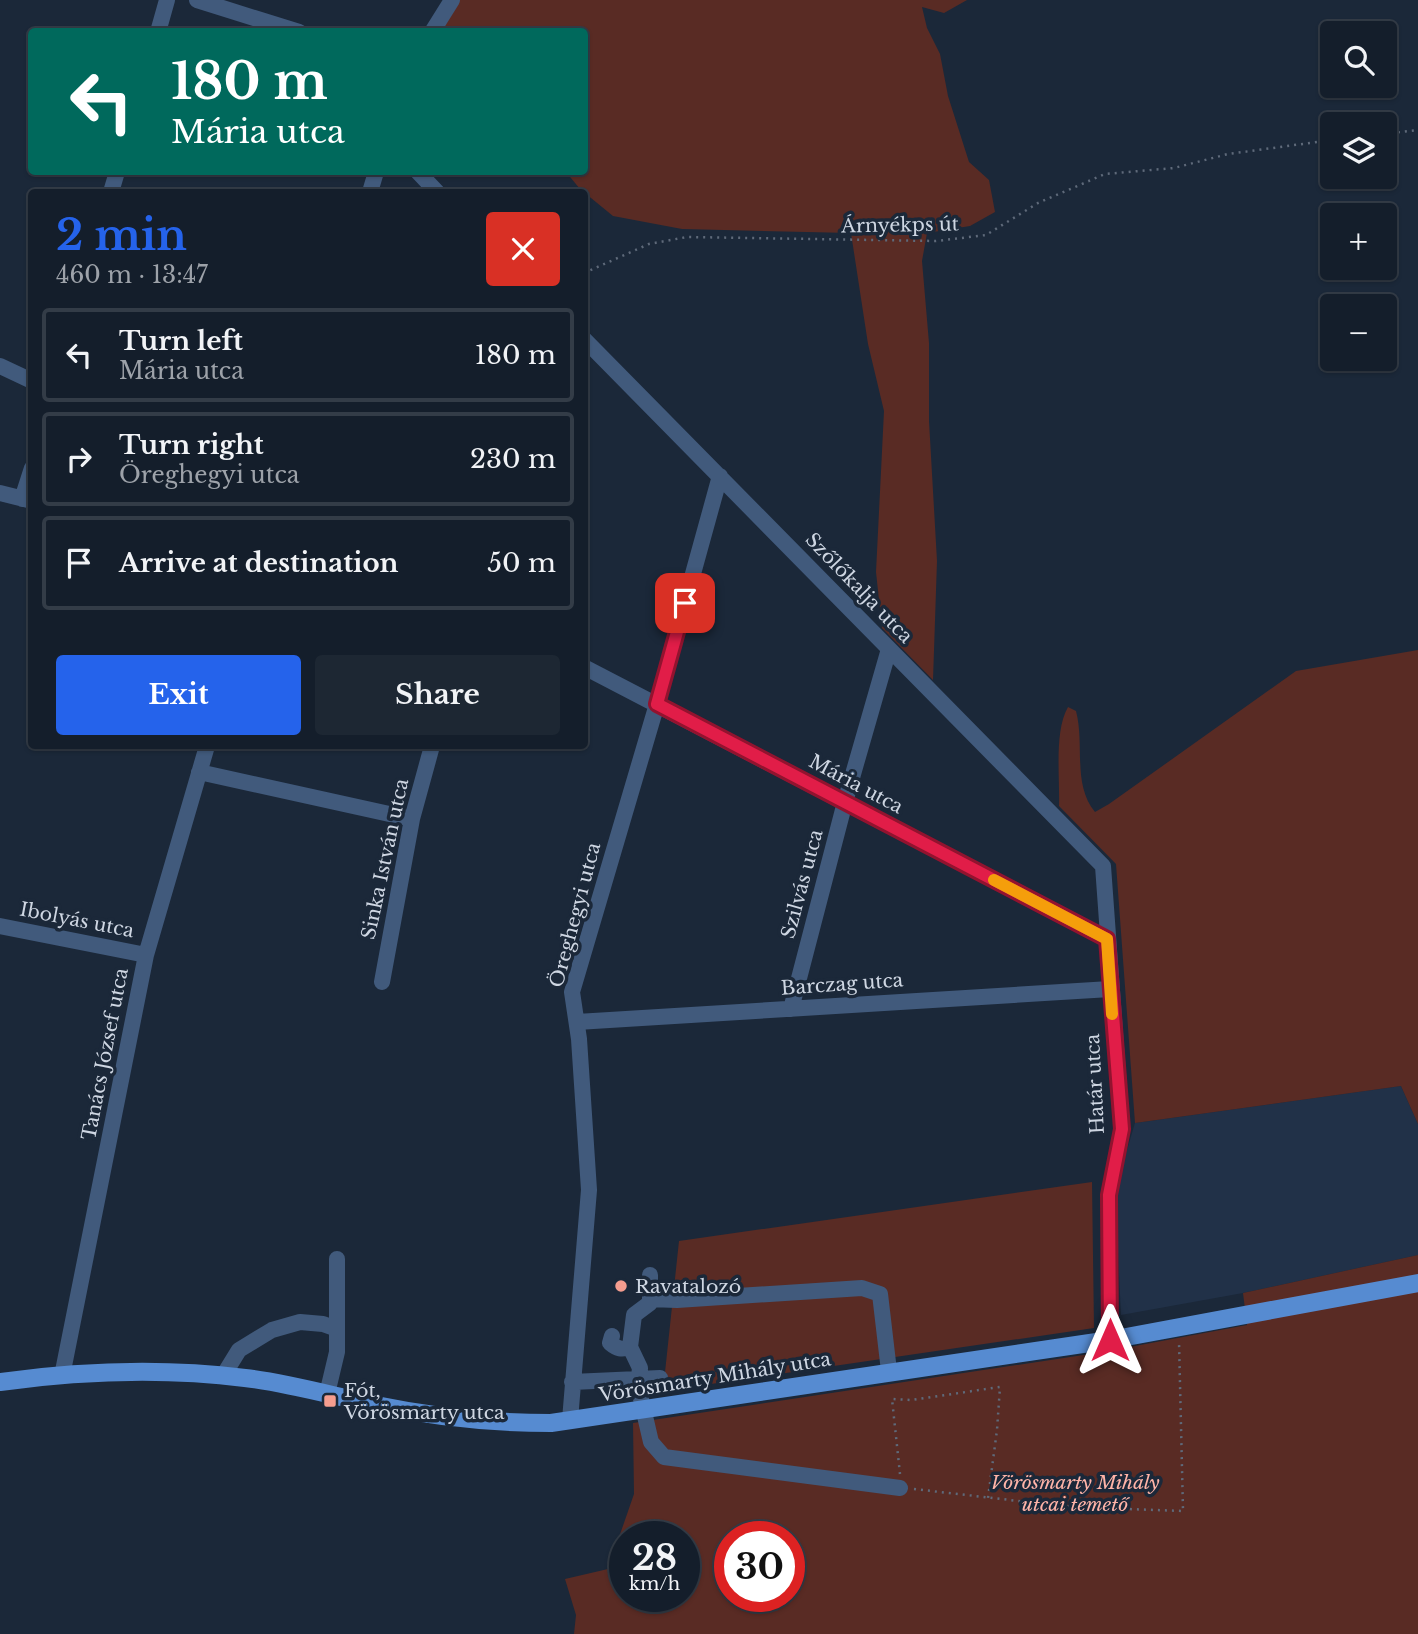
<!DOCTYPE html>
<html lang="en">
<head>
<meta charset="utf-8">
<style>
  body { margin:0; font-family:"Libre Baskerville",serif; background:#1d2733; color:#f1f3f6; height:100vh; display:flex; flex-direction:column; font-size:26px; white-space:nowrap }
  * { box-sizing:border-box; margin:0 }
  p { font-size:23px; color:#9da2a9 }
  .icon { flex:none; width:38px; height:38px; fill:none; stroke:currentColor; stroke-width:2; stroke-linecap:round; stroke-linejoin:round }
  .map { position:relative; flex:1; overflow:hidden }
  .side { position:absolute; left:28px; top:189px; width:560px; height:560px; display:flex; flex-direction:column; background:#141e2b; border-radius:7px; box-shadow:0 2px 5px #0004,0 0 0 2px #333c47 }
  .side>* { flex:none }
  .guide { position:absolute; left:28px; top:28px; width:560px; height:147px; border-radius:7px; box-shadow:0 2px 5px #0004,0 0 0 2px #333c47; background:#00695c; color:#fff; overflow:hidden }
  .controls { position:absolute; left:1320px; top:21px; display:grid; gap:14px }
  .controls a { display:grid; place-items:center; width:77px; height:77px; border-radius:7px; background:#141e2b; box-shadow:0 2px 5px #0004,0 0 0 2px #333c47; font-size:35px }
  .speed { position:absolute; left:609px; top:1521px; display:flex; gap:14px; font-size:35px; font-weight:700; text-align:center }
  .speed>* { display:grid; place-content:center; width:91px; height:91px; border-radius:50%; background:#141e2b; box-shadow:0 2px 5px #0004,0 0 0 2px #333c47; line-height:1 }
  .speed small { font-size:18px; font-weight:400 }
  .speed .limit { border:10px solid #d22; background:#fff; color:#111 }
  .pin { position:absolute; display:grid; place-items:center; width:60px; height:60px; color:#fff; margin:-30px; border-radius:14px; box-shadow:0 4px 10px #0006 }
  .me { position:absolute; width:77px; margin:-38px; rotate:0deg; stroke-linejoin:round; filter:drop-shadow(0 0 5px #0008) }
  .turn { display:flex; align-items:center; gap:24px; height:147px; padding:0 28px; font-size:32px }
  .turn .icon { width:91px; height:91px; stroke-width:2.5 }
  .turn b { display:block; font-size:49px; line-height:60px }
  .round { display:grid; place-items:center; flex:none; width:74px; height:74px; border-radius:7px; background:#1d2733 }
  .summary { display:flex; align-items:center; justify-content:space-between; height:119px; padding:0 28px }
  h1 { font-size:42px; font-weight:700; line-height:52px; color:#2563eb }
  .action { display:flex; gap:14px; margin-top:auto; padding:14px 28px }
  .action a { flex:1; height:80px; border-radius:7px; background:#2563eb; color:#fff; font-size:28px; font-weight:700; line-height:80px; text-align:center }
  .action a+a { background:#1d2733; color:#f1f3f6 }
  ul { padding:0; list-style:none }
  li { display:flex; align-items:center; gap:21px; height:94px; margin:0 14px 10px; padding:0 14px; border:4px solid #333c47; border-radius:7px }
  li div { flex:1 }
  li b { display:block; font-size:26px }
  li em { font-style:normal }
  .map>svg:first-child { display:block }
</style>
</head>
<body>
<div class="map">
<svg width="1418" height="1634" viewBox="0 0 1418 1634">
  <rect width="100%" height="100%" fill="#1b2839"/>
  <path fill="#213148" d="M1401 1086 1418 1124V1255L1243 1293 1121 1315 1115 1190 1135 1123Z"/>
  <path fill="#592b24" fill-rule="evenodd" d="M452 0H967L944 13 922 7 927 28 940 54 948 96 969 162 989 180 995 212 970 226 927 233 922 261 929 343V421L937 561 933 680 882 628 876 572 884 411 868 344 851 233 682 229 613 216 580 189 566 172H584V32H436Z
    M1418 650V1124L1401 1086 1135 1123 1116 864 1059 806C1060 778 1054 731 1068 707L1076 711C1085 745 1072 784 1095 812L1109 804 1296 671Z
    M1092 1182 1094 1328 663 1391 679 1241Z
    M1418 1255V1634H574L576 1615 565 1579 608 1569 634 1494 633 1423 1103 1352 1247 1325 1243 1293ZM625 1536H684V1596H625ZM730 1536H789V1596H730Z"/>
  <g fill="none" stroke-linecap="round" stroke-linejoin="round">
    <path stroke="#5f6a7a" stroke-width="2.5" stroke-dasharray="2 5" stroke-linecap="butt" d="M1384 134 1418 130
      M584 273 649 244 687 237 936 241 986 235 1038 203 1105 174 1174 168 1228 154 1332 140
      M900 1474 892 1399 911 1400 1000 1387 997 1430 988 1498
      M914 1489 1071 1507 1183 1511 1179 1342"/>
    <path stroke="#415a7c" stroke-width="16" d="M197 0 299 32
      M158 32 167 0
      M432 32 452 0
      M418 172 437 192
      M111 192 117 172
      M370 192 376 172
      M584 339 1103 866 1122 1129 1109 1195 1110 1340
      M0 366 32 381
      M0 493 32 501
      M22 499 32 468
      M584 667 1107 939
      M199 772 412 819
      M0 926 146 955
      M382 982 412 819 432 746
      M791 1009 845 802 889 649
      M577 1022 1110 989
      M650 1299 677 1300 862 1288 880 1294 889 1371
      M612 1336 610 1343C617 1349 622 1350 630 1347L634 1315 650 1303V1275
      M630 1347 640 1368 638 1386 651 1442 664 1457 900 1488
      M62 1376 146 955 207 746
      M223 1376 239 1350 272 1330 300 1322 323 1324 337 1329
      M572 1382 660 1378
      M327 1394 337 1352V1259
      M570 1420 589 1190 579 1039 572 992 657 704 720 476"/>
    <path stroke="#568bd1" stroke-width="18" d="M0 1382C80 1371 165 1368 245 1378 289 1383 333 1396 376 1405 434 1417 492 1423 551 1423L1110 1340 1418 1283"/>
  </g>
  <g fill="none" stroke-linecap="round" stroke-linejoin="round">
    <g stroke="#92132f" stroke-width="18">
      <path id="route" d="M685 603 657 704 1107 939 1122 1129 1109 1195 1110 1340"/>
    </g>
    <use href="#route" stroke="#e11d48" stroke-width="12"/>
    <path stroke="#f59e0b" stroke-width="12" d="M994 880 1107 939 1112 1014"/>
  </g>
  <g fill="#f59d8f" stroke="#1b2839" stroke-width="2.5">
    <circle cx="621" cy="1286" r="7"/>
    <rect x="323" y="1394" width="14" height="14" rx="3.5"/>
  </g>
  <g text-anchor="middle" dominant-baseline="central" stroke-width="7" stroke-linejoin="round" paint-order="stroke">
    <g font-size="19" fill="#ced6e2" stroke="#1b2839">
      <text transform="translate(900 225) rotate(-1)">Árnyékps út</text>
      <text transform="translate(859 588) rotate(46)">Szőlőkalja utca</text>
      <text transform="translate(856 784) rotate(28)">Mária utca</text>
      <text transform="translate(385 859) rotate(-78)">Sinka István utca</text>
      <text transform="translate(802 884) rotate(-75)">Szilvás utca</text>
      <text transform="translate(575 915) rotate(-75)">Öreghegyi utca</text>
      <text transform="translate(77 920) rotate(11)">Ibolyás utca</text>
      <text transform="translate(842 984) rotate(-4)">Barczag utca</text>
      <text transform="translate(105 1054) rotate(-79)">Tanács József utca</text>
      <text transform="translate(1095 1084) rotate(-93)">Határ utca</text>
      <text transform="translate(715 1377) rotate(-9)">Vörösmarty Mihály utca</text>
    </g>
    <g font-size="19" fill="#ced6e2" stroke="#1b2839" text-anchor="start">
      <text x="635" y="1286">Ravatalozó</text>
      <text x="344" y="1390">Fót,<tspan x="344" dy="22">Vörösmarty utca</tspan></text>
    </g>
    <g font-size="19" font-style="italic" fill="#ffb4a8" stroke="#1b2839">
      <text x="1075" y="1482">Vörösmarty Mihály<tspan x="1075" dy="22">utcai temető</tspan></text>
    </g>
  </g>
</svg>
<div class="controls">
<a><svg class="icon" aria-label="search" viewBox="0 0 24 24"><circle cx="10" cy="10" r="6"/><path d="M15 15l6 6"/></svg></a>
<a><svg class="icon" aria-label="layers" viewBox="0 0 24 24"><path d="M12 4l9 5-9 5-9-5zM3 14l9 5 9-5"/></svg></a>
<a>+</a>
<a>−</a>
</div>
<div class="speed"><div>28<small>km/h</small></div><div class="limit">30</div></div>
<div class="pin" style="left:685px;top:603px;background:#d93025"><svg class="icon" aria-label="arrive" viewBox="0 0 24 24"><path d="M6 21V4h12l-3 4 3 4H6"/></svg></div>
<svg class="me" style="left:1110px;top:1340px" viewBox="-20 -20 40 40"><path d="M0-17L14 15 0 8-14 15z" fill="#e11d48" stroke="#fff" stroke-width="4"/></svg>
<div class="guide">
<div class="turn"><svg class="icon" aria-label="left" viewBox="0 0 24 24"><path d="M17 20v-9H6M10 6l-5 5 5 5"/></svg><div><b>180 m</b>Mária utca</div></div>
</div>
<section class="side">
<div class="summary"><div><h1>2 min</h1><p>460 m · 13:47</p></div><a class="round" style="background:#d93025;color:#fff"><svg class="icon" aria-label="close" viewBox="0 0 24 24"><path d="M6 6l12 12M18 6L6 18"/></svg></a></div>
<ul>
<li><svg class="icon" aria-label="left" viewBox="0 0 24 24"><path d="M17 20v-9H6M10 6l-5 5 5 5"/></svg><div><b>Turn left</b><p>Mária utca</p></div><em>180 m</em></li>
<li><svg class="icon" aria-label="right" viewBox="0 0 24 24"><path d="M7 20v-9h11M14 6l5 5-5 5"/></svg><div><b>Turn right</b><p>Öreghegyi utca</p></div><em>230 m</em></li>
<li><svg class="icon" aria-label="arrive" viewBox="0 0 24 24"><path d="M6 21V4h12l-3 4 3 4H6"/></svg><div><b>Arrive at destination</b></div><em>50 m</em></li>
</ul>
<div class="action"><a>Exit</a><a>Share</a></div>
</section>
</div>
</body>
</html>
